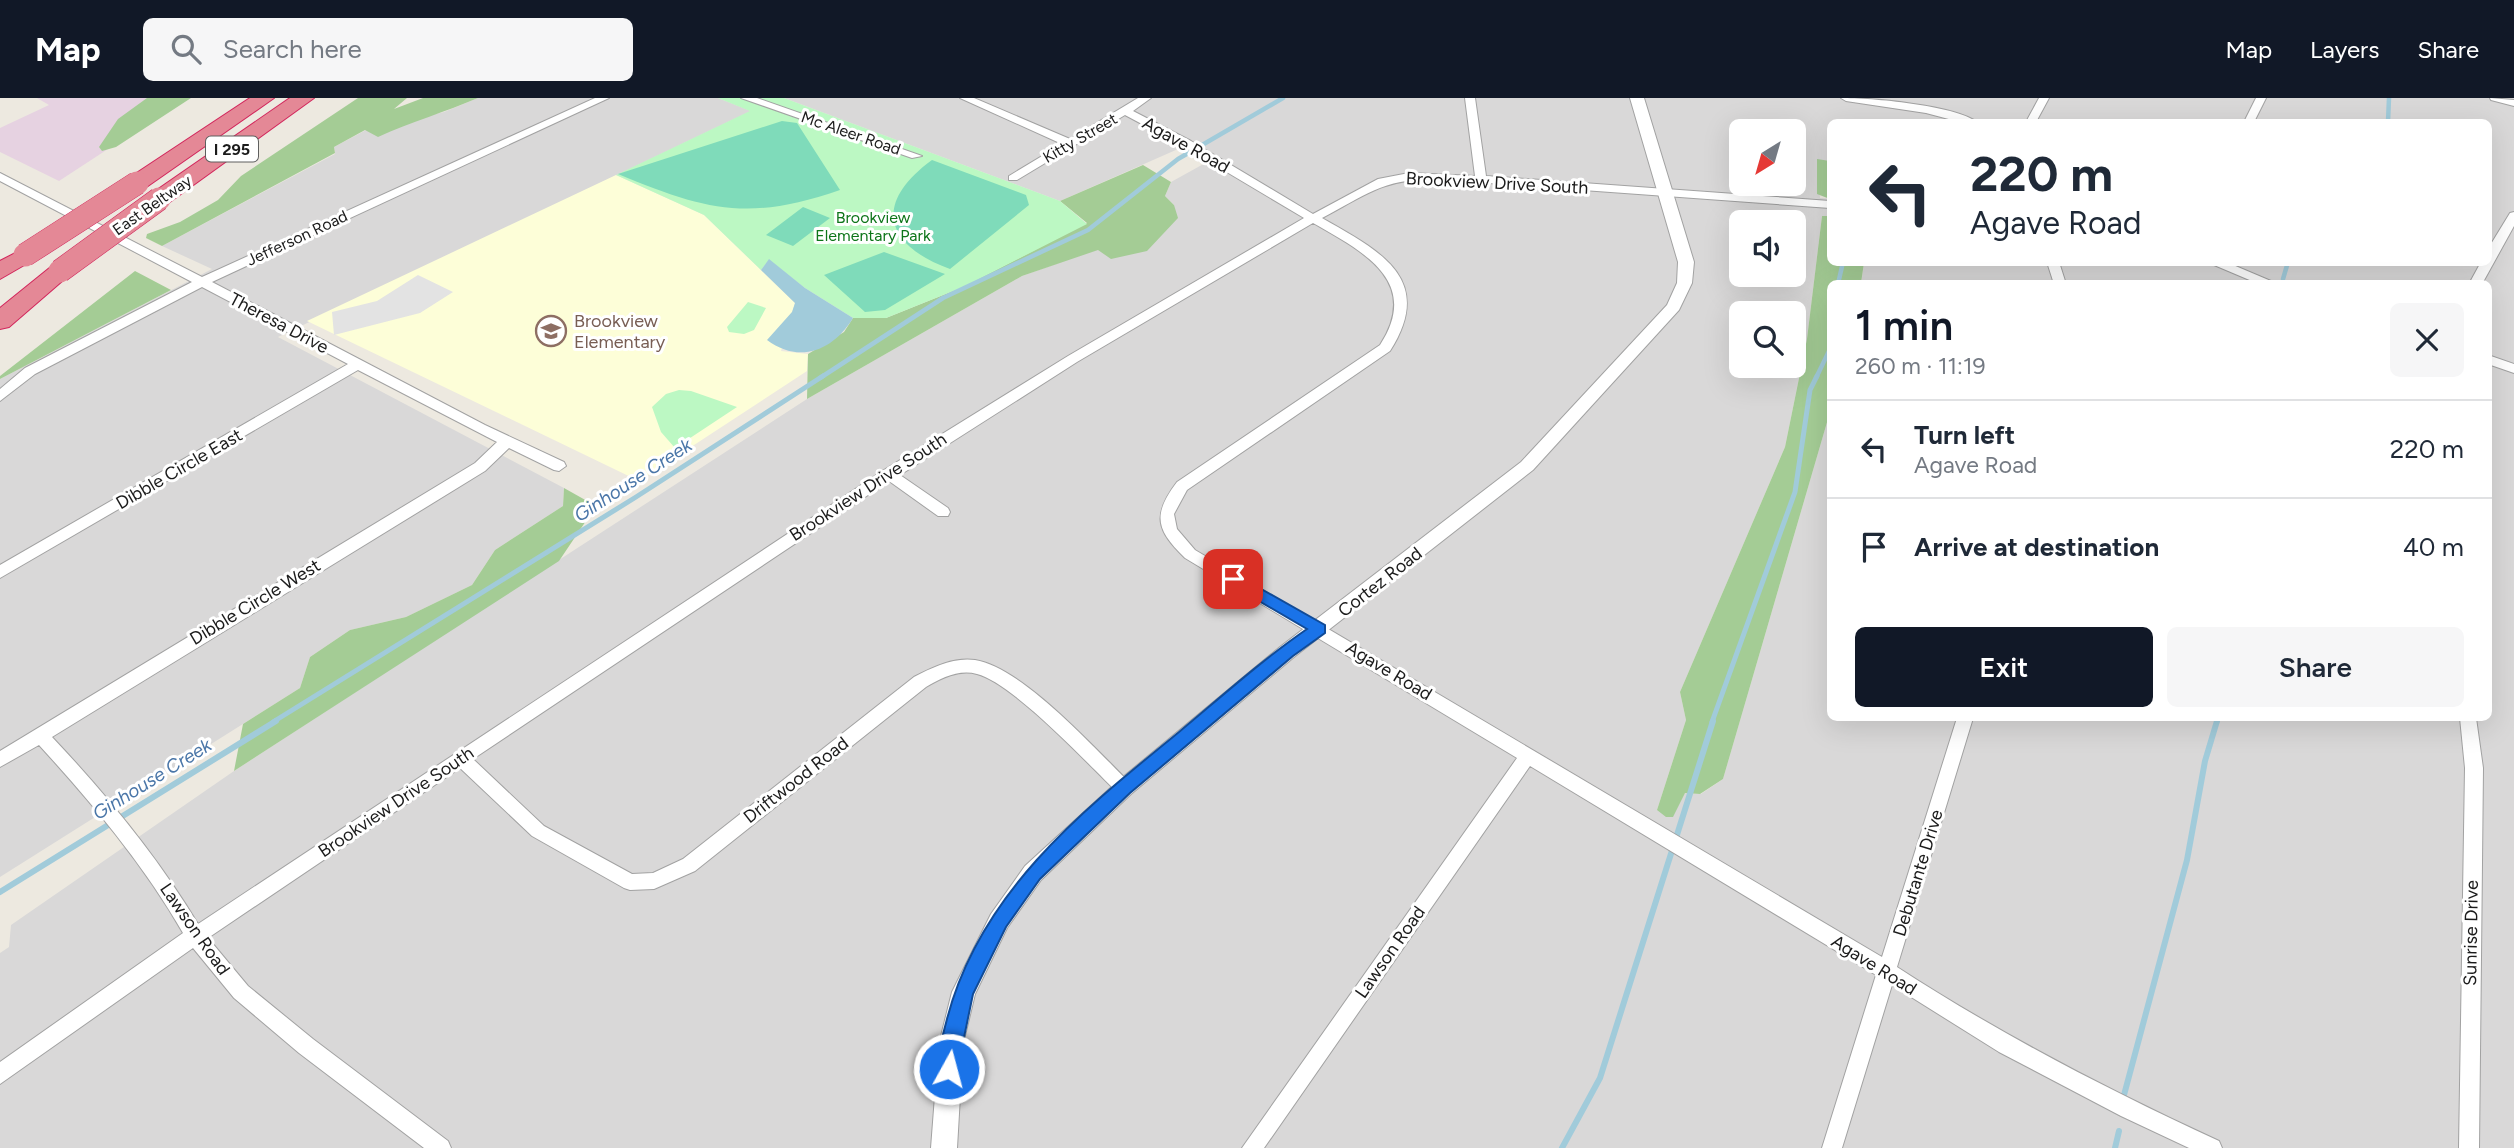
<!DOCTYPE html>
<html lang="en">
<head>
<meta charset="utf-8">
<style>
  body { margin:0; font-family:Figtree,sans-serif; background:#f6f6f7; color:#1f2937; height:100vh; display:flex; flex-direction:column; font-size:26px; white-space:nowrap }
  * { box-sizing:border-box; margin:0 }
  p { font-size:23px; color:#747a83 }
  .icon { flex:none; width:38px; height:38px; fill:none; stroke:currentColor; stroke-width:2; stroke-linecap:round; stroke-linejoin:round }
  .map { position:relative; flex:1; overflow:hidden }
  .drawer { position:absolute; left:1827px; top:182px; width:665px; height:441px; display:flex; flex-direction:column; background:#fff; border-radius:10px; box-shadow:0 7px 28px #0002 }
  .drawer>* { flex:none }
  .top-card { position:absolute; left:1827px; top:21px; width:665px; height:147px; border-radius:10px; box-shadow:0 7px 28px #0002; background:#fff; color:#1f2937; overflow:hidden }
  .needle { width:46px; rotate:217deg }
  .controls { position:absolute; left:1729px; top:21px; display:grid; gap:14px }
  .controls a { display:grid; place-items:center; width:77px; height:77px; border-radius:10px; background:#fff; box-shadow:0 7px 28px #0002; font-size:35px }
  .pin { position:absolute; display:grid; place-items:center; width:60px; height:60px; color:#fff; margin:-30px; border-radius:14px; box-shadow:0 4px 10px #0006 }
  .me { position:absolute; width:77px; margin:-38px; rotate:7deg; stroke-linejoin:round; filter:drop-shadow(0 0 5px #0008) }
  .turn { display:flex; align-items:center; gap:24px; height:147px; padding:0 28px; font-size:32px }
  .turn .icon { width:91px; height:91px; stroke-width:2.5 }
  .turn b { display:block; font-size:49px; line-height:60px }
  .round { display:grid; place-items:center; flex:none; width:74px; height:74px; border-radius:10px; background:#f6f6f7 }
  .summary { display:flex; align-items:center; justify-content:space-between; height:119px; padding:0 28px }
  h1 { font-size:42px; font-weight:600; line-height:52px; color:#111827 }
  .button { display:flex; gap:14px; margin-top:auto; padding:14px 28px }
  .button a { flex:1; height:80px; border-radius:10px; background:#111827; color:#fff; font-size:28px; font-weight:600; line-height:80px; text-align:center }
  .button a+a { background:#f6f6f7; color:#1f2937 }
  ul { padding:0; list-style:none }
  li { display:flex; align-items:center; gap:21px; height:98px; padding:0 28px; border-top:2px solid #e0e1e3 }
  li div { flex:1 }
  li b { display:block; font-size:26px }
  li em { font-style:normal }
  header { display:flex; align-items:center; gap:42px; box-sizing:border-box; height:98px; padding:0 35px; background:#111827; color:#fff }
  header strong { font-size:33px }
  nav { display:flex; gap:38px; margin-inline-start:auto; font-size:24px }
  .search { width:490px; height:63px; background:#f6f6f7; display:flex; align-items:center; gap:18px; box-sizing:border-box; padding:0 24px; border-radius:10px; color:#747a83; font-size:26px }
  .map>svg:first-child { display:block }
</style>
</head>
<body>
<header>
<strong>Map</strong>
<div class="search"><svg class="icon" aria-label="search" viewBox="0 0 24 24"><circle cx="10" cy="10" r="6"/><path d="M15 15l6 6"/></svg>Search here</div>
<nav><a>Map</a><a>Layers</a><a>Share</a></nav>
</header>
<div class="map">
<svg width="2514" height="1050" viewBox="0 0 2514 1050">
  <rect width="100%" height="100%" fill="#ede9e0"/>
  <path fill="#d9d8d8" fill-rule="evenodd" d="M478 0H718L751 13 278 239 564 390 563 408 495 452 472 487 406 519 350 532 310 559 300 590 0 779V281L212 171 162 148 335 56 334 49 366 32 444 14Z
    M784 0H2514V1050H0V855L9 849 11 827 234 673 807 301 1022 178 1098 151 1174 107 1165 98 1171 84 1218 58 1194 44 1060 103ZM1830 24H2488V164L1848 165 1864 166 1861 186H2488V620H1830V314L1723 681 1701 696 1685 695 1657 712 1686 622 1680 594 1785 349 1807 241 1822 118H1830V101L1820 100 1817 62 1830 63ZM1741 33H1794V86H1741ZM1741 124H1794V177H1741ZM1741 215H1794V268H1741Z"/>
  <path fill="#e6d2e1" d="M37 0H186L59 83 0 54V30L49 7Z"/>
  <path fill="#fdfed8" d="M616 77 704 117 795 205 781 253 808 256 807 273 639 383 307 223Z"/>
  <path fill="#a4cc95" d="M147 0H191L116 49 102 53 99 49 118 21Z
    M358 0H407L394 11 423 0H478C445 14 411 24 378 39L365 32 334 49 335 55 162 148 146 140 147 136 180 124 218 102 241 78Z
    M1817 61 1830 63V101L1817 96Z
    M1143 67 1171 84 1165 98 1174 107 1178 120 1147 153 1111 161 1098 152 1022 178 807 301 808 256 844 234 853 220H886L963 189 1087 125 1060 103Z
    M1822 118H1830V164L1864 165 1861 185 1830 186V314L1723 681 1700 696 1685 695 1673 719H1666L1657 712 1686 622 1680 594 1785 349 1807 241Z
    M135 173 171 192 0 281V278Z
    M564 390 596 408 559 463 234 673 243 626 300 590 310 559 350 532 406 519 472 487 495 452 563 408Z"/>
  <path fill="#bcf8c3" d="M718 0H784L1060 103 1087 126 963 189 886 220H853L805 190 769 162 761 172 704 117 616 77 750 13Z
    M748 204 766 210 754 232 744 236 729 234 727 229Z
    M679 292 691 293 737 309 675 350 661 334 652 309 666 296Z"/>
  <path fill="#7fdbba" d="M782 23 797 25 840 92C748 124 705 112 618 76Z
    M932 62 1026 97 1029 107 950 171C884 147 873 105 932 62Z
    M803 109 830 120 793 148 766 137Z
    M884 154 945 176 885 212 865 214 824 177Z"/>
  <path fill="#e3e3e3" d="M418 177 453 194 420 215 334 237 332 214 377 203Z"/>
  <path fill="#a1cbda" d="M769 161 805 190 853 220C833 253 799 266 767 242L792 214 795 205 761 172Z"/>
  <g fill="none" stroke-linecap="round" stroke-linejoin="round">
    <path stroke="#a1cbda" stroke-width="4.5" d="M2388 24 2389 0
      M2283 181 2288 164
      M1838 186 1843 164
      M820 280 943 200 1088 132 1178 61 1283 0
      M1816 280 1830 251"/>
    <path stroke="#a1cbda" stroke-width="5" d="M273 624 636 399 823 278
      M1712 624 1795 394 1810 292 1817 278
      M2217 624 2218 620"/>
    <path stroke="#a1cbda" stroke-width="6" d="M0 794 276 623
      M2124 997 2187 762 2205 663 2217 623
      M1562 1050 1600 980 1713 623
      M2115 1050 2119 1033"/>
    <g stroke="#a2a2a2" stroke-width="2">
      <path id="minor" d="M595 0H609L212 184 485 327 564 364 566 368 559 373 554 372 509 350 485 373 52 639C106 696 157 758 198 826L884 372 1068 258 1304 120 1183 48 1125 17 1017 82H1009V78L1062 46 960 0H974L1070 41 1138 0H1151L1133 13 1191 43 1313 116 1378 81 1409 75 1475 78 1465 0H1475L1486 78 1830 103V110L1433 81C1383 81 1364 98 1322 120 1380 153 1436 181 1390 253L1187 392 1174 416 1177 431 1195 452 1882 859 1957 620H1973L1897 869C2000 936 2108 992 2219 1043L2222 1050H2189L2121 1018 1999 954 1892 887 1842 1050H1822L1876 877 1530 668 1264 1050H1242L1517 660 1185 460C1156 432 1152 417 1177 384L1380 247C1422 183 1362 153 1313 125L1077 264 900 377 948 410 950 414 948 418H938L889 383 473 661 544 728 632 776 653 775 683 761 914 579C933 569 954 559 975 562 1022 569 1096 652 1130 685L1133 690 1130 695 1124 697 1118 695C1089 667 1013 585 977 576 959 571 941 580 926 589L695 773 654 791 630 792 624 790 532 738 460 670 208 840 248 888 313 941 448 1043 451 1050H424L299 955 234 900 193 850 0 986V964L183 835C144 767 92 705 39 647L0 669V653L475 365 497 344 358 272 0 480V467L348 266 202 189 35 276 0 303V291L25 270 192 184 0 83V75L202 179Z
        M741 0H757L922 58 912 60Z
        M1841 0C1871 0 1954 7 1977 24H1960L1926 15 1846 3Z
        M2039 0H2049L2036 24H2026Z
        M2256 0H2266L2254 24H2244Z
        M2490 0 2514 2V8L2491 2Z
        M2514 114V128L2482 186H2469L2481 164H2488V151L2510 115Z
        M2047 164H2059L2066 186H2054Z
        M2207 164H2226L2278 186H2259Z
        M2488 257 2514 266V275L2488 266Z
        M2460 620H2476L2483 670 2479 1050H2459L2465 670Z"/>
    </g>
    <g stroke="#a2a2a2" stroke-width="2">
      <path id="tertiary" d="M1630 0H1644L1694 164 1692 185 1679 212 1533 372 1294 559 1131 696 1041 782 1007 830 975 896 963 946 957 1050H931L939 946 952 894 991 816 1025 768 1117 684 1280 549 1521 364 1667 207 1677 185 1678 164Z"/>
    </g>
    <g stroke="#d2265c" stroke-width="2">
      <path id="motorway" d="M250 0H274L145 90H129L126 85 129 80Z
        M290 0H314L167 106H151L148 101 151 96Z
        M25 150 33 152 37 157 33 162 0 181V163Z
        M60 166 68 168 72 173 68 178 9 229 0 231V210L52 168Z"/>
    </g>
    <use href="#minor" fill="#fff" fill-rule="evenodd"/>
    <use href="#tertiary" fill="#fff" fill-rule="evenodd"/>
    <use href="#motorway" fill="#e48896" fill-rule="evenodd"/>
    <g stroke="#d2265c" stroke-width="24" stroke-linecap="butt">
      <path id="motorway-bridge" d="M25 157 137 85
        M60 173 159 101"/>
    </g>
    <use href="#motorway-bridge" stroke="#e48896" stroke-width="23"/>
  </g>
  <path fill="#1a73e8" stroke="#114b97" stroke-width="2" d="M1233 475 1325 527V535L1293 558 1130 695 1040 781 1006 829 973 896 956 978 949 980 942 978C934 960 943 938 947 921 980 794 1082 713 1179 634 1221 599 1262 562 1307 531L1228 485V477Z"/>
  <defs>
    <g id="school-ring" transform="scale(1.575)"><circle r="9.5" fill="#fff" stroke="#8d6e63" stroke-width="1.5"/><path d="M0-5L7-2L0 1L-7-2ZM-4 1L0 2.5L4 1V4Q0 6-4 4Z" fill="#8d6e63"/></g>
  </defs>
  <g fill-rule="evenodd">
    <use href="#school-ring" x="551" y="233"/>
  </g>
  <g text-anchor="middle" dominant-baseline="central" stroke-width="6" stroke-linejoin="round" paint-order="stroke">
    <g font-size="16" fill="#1b1b1b" stroke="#fff">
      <text transform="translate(851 35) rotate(19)">Mc Aleer Road</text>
      <text transform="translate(1080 40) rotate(-30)">Kitty Street</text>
      <text transform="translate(152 107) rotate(-35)">East Beltway</text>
      <text transform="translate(297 140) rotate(-25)">Jefferson Road</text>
    </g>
    <rect fill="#fff" stroke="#5f5f5f" stroke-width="2" x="206" y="38.5" width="52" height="25" rx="5"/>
    <g font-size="16" font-weight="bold" fill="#1b1b1b">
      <text x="232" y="51">I 295</text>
    </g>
    <g font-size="16" fill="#0d7519" stroke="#fff">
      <text x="873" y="119">Brookview<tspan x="873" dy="18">Elementary Park</tspan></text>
    </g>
    <g font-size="18" fill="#1b1b1b" stroke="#fff">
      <text transform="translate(1186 47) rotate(29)">Agave Road</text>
      <text transform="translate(1497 85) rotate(3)">Brookview Drive South</text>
      <text transform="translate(279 225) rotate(28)">Theresa Drive</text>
      <text transform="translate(179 371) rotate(-30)">Dibble Circle East</text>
      <text transform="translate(868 389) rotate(-33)">Brookview Drive South</text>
      <text transform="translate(1380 484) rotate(-38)">Cortez Road</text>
      <text transform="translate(255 504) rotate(-31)">Dibble Circle West</text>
      <text transform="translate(1389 573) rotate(31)">Agave Road</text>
      <text transform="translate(796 682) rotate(-38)">Driftwood Road</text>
      <text transform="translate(396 704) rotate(-34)">Brookview Drive South</text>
      <text transform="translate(1918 775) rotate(-73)">Debutante Drive</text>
      <text transform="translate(195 831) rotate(55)">Lawson Road</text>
      <text transform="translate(2471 835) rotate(-89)">Sunrise Drive</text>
      <text transform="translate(1390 854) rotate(-55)">Lawson Road</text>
      <text transform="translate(1874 867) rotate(32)">Agave Road</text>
    </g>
    <g font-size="18" fill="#785e54" stroke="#fff" text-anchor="start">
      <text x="574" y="223">Brookview<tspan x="574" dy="21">Elementary</tspan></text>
    </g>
    <g font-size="19" font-style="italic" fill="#4a76a8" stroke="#fff">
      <text transform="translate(633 382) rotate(-33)">Ginhouse Creek</text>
      <text transform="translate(152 681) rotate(-32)">Ginhouse Creek</text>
    </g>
  </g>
</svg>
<div class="controls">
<a><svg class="needle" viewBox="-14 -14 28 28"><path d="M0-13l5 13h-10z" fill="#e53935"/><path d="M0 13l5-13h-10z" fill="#747a83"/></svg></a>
<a><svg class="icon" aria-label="sound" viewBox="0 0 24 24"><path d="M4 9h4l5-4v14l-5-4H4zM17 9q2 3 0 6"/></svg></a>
<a><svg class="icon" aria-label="search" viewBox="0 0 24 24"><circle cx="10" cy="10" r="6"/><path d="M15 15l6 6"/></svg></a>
</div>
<div class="pin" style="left:1233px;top:481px;background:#d93025"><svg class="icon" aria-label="arrive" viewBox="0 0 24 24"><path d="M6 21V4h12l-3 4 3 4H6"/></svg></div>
<svg class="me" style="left:949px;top:971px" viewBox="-20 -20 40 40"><circle r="17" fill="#1a73e8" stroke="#fff" stroke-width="3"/><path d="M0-11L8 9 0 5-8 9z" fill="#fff"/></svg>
<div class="top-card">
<div class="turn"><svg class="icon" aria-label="left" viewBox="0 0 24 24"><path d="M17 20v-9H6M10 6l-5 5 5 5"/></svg><div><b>220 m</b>Agave Road</div></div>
</div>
<section class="drawer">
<div class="summary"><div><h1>1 min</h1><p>260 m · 11:19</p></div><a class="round"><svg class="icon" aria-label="close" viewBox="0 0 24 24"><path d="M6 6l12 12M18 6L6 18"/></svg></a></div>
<ul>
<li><svg class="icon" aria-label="left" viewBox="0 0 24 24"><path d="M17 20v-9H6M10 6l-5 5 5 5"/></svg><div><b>Turn left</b><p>Agave Road</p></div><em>220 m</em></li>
<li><svg class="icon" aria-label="arrive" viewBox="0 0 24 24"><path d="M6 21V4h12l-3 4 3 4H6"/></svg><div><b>Arrive at destination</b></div><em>40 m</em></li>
</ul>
<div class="button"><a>Exit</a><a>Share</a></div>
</section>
</div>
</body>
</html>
